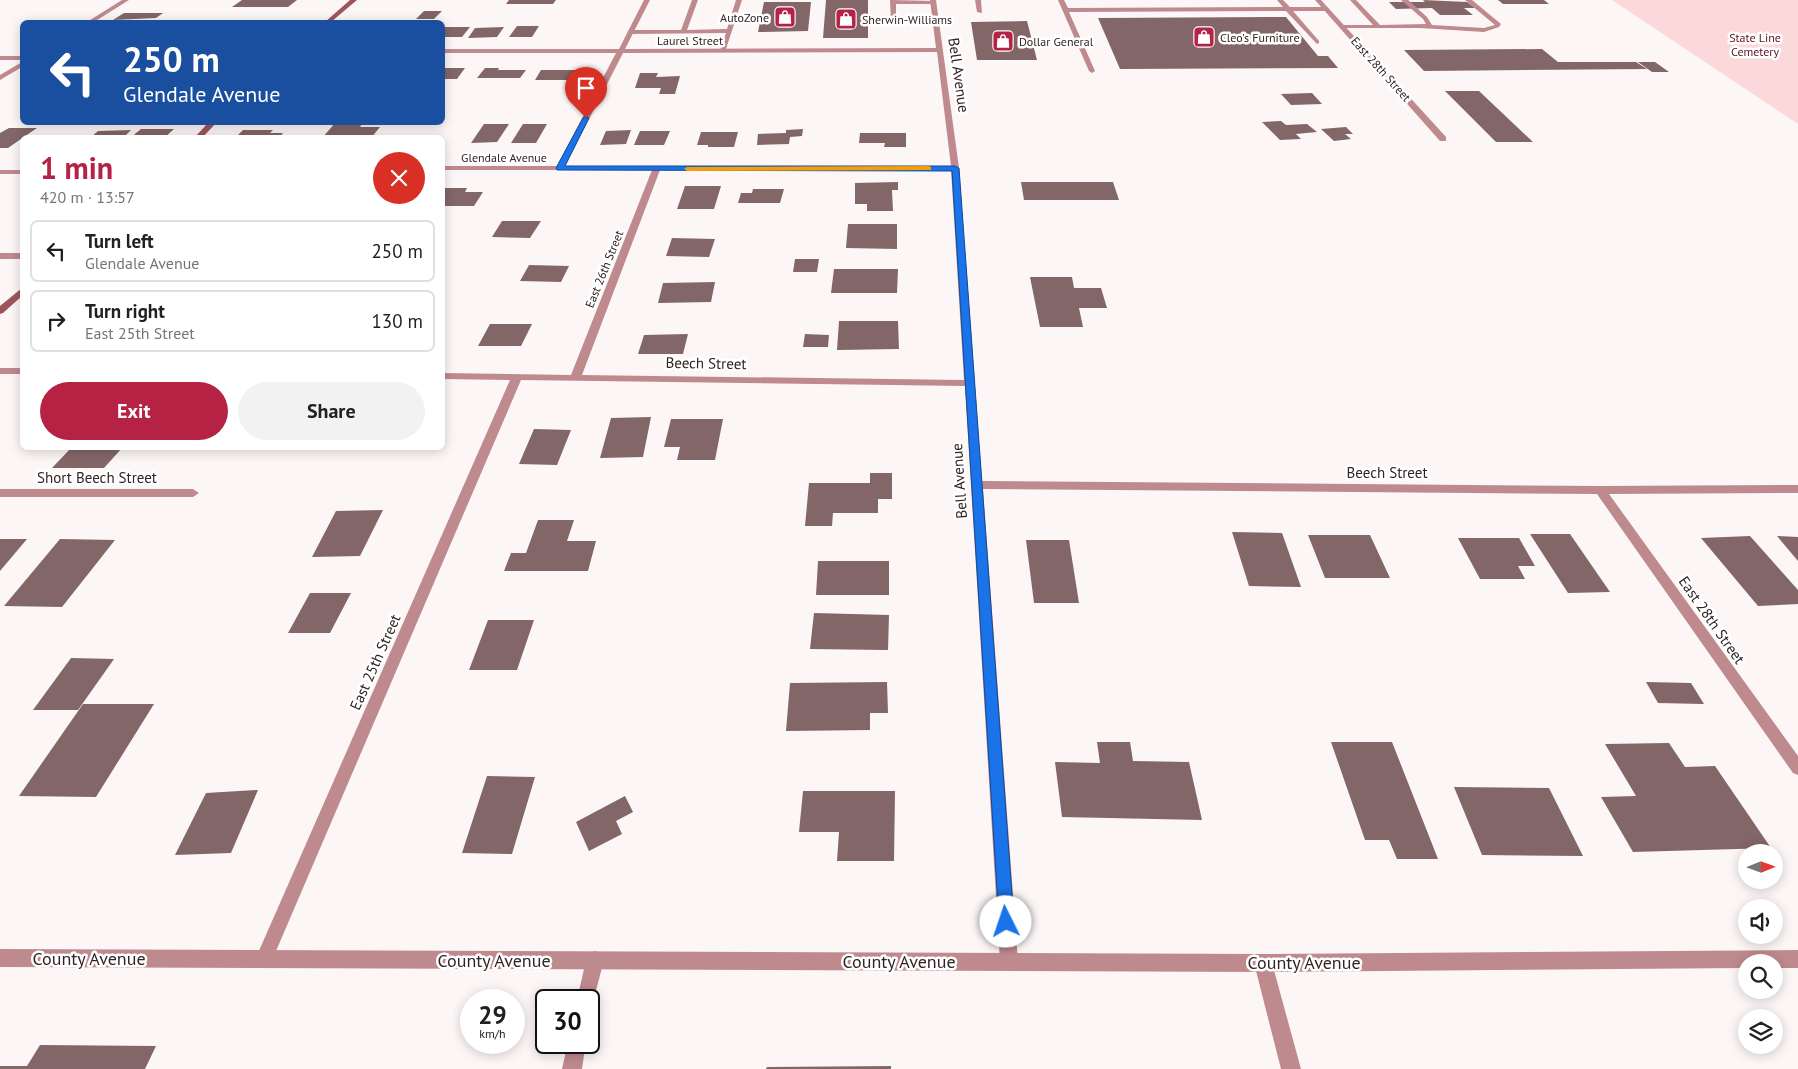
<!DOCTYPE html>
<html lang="en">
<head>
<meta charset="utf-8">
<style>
  body { margin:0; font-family:"PT Sans",sans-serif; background:#f2f2f2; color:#202124; height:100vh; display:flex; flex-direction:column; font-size:19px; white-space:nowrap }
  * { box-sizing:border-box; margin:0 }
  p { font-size:16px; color:#757577 }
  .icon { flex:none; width:28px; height:28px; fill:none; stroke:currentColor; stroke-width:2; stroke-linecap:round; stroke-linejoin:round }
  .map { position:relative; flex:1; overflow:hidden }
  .drawer { position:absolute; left:20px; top:135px; width:425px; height:315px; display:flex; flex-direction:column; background:#fff; border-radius:8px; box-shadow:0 2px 12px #0003 }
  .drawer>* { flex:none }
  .banner { position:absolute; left:20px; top:20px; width:425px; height:105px; border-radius:8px; box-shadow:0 2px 12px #0003; background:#1a4fa0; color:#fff; overflow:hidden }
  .needle { width:32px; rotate:89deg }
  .fabs { position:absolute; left:1738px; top:844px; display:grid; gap:10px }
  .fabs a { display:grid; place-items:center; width:45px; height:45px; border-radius:50%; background:#fff; box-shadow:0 2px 12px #0003; font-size:25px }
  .speed { position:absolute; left:460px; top:989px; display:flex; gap:10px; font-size:25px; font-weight:700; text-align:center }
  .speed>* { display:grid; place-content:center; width:65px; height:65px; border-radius:50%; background:#fff; box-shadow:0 2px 12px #0003; line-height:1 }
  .speed small { font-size:12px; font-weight:400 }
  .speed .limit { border:2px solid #111; border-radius:8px; background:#fff; color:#111 }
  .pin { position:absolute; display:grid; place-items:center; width:42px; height:42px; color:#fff; margin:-51px -21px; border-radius:50% 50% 50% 0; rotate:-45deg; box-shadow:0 0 5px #0007 }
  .pin .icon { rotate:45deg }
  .me { position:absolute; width:55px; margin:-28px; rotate:356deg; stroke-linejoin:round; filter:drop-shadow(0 0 4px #0008) }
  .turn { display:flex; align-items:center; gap:18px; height:105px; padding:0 20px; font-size:22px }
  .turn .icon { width:65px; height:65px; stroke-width:2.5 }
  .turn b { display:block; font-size:35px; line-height:42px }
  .round { display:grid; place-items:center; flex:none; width:52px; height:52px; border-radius:26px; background:#f2f2f2 }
  .overview { display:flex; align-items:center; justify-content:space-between; height:85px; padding:0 20px }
  h1 { font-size:30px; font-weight:600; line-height:38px; color:#b52244 }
  .action { display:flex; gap:10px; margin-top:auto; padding:10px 20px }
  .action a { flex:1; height:58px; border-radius:30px; background:#b52244; color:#fff; font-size:20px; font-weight:600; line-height:58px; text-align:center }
  .action a+a { background:#f2f2f2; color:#202124 }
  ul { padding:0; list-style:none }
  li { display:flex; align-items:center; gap:15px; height:62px; margin:0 10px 8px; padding:0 10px; border:2px solid #e0e0e0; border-radius:8px }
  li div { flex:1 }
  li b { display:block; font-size:19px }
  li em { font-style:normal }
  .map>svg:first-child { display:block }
</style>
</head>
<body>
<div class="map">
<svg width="1798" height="1069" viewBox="0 0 1798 1069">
  <rect width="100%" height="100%" fill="#fdf6f6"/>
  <path fill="#fbd8da" d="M1612 0H1798V124Z"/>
  <path fill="#836668" d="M242 0H297L288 7H232Z
    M509 0H556L553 4H506Z
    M826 0H868V38H823Z
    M1423 0 1467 2 1475 8H1464L1473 15H1440L1432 8 1396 9 1389 2H1425Z
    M1498 0H1544L1549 4H1503Z
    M764 2H811L808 31 758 32Z
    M424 11H442L434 19H416Z
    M124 13H163L156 18 113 20Z
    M1286 17 1318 56H1328L1338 68 1120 69 1098 18Z
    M1027 21 1037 60H977L971 22Z
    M517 26H539L532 37H509Z
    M442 27H470L462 37H442Z
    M504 27 497 37 468 38 475 28Z
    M1542 49 1558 62H1636L1647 69 1424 71 1404 50Z
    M1638 62H1655L1669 72H1652Z
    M442 68H465L457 79H442Z
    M485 68H499L498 70H526L520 78H477Z
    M541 70H582L576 80H535Z
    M640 73H658L656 77 680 76 675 94H659L661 88H635Z
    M1445 91H1479L1533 142H1496Z
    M1312 93 1322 104 1291 105 1281 94Z
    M1281 121 1286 125 1307 124 1317 132 1296 134 1301 139 1280 140 1262 122Z
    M336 122H363L360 127H380L371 138H322Z
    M484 124H509L497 142 471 143Z
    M523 124H547L536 143H511Z
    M1346 127 1353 134H1345L1351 139 1334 141 1321 129Z
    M9 128H37L8 148H0V133Z
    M141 129H174L164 138H130Z
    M803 129 802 136 790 137 789 144 757 145 758 134 786 133V130Z
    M131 130 123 138H90L98 131Z
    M243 130H273L270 133H283L279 138H235Z
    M631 130 626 144 600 145 606 131Z
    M640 131H670L664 145H634Z
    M701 132H738L734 147H708V145H697Z
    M860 133H906V147H884L885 143H859Z
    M898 182V190H892L893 211H867V204H855V183Z
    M1021 182H1113L1119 200H1024Z
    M685 186H721L714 209H677Z
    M442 188H467L465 192H483L474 206H442Z
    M753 189H784L780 203H738L741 193H752Z
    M502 221H541L530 238 492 237Z
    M848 224H897V249L846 248Z
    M672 238 715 239 709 257 666 256Z
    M795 259H819L817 272H793Z
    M529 265 569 266 561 282 520 281Z
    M834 269H898L897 293H831Z
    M1030 277H1072L1074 288H1101L1107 308H1079L1083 327H1040Z
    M715 282 711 302 658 303 663 283Z
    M839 321H898L899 349 837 350Z
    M490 324H532L521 346H478Z
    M688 334 683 354H638L644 335Z
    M805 334 829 335 828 347H803Z
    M651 417 643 457 600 458 611 418Z
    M671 419H723L715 460H677L680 447H664Z
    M534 429 571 430 557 465 519 464Z
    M71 448H122L104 468H52Z
    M870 473H892V499H878V513H833L832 526H805L809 483H870Z
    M383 510 360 556 312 557 336 511Z
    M538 520H574L567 541H596L588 571H504L511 553H526Z
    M1232 532 1282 533 1301 587 1249 586Z
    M1530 534H1570L1610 592 1568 593Z
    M1308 535H1370L1390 578H1325Z
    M1750 536 1798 590V604L1758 606 1701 538Z
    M1777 536 1798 537V561Z
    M1458 538H1519L1535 566H1518L1525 579H1480Z
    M0 539H27L0 571Z
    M60 539 115 540 62 607 4 606Z
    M1026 540H1069L1079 603H1034Z
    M818 561H889V595H816Z
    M310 593H351L330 633H288Z
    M814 613 889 615 888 650 810 649Z
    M488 620H534L517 670H469Z
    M71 658 114 659 78 710H33Z
    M887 682 888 713H870V730L786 731 790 683Z
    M1646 682 1691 683 1704 704 1658 703Z
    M83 704H154L96 797 19 796Z
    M1097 742H1130L1133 761 1189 762 1202 820 1062 817 1055 762 1100 763Z
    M1331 742H1392L1438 859H1397L1389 840H1365Z
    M1669 743 1685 767 1715 766 1771 848 1633 852 1601 797 1636 796 1605 744Z
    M487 776 535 777 512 854 462 853Z
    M1454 787 1549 788 1583 856 1482 855Z
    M258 790 231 853 175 855 206 793Z
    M803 791H895L894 861H837L839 832H799Z
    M625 796 633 812 616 821 622 834 589 851 576 822Z
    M40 1045 156 1046 145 1069H0V1066H27Z
    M891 1066V1069H766L767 1067Z"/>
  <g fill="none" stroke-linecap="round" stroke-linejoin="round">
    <path fill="#be8a8e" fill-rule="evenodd" d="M692 0H698L687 30 727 29 736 0H742L725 52 720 51 726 33 630 34 627 32 630 30H681Z
      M890 0 935 1 933 4H896V18L936 19 939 21 936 23 891 21Z
      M975 0H981L982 13 977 12Z
      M1058 0H1064L1068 8 1283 7 1277 0H1283L1290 7H1326L1329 9 1326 11H1293L1319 41V43L1317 44 1286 11 1069 12 1095 71 1092 73 1089 71Z
      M1350 0H1356L1380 25 1426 24 1423 19 1401 0H1408L1427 17 1432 25 1484 28 1495 25 1465 0H1472L1501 24 1499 27 1484 32 1420 28H1341L1340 27 1343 25H1373Z"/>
    <path fill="#be8a8e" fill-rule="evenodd" d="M122 0H129L94 22H87Z
      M644 0H650L625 49 936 48 930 0H936L959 168 982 481 1600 486 1798 485V493L1609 494 1798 756V775L1793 773 1597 494 983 489 1018 962 1015 968 1009 971 1003 968 1000 962 965 386 521 380 270 965 264 968 258 965 255 959 258 953 510 380 442 379V373L571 375 652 170H442V166H557L616 53H442V49H619ZM937 52 951 166H565L623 53ZM660 170H951L964 380 582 375Z
      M1315 0H1321L1446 137V141H1440Z
      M0 56H22V60H0Z
      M22 62V67L0 80V75Z
      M0 170H22V174H0Z
      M0 253H22V259H0Z
      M0 368H22V374H0Z
      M0 489H193L199 493 193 497H0Z
      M595 951 601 954 604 960 592 1006 589 1008V1000H577L586 960 589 954Z
      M1263 954 1269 957 1272 963 1301 1069H1281L1254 963 1257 957Z
      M568 1042H586L582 1069H562Z"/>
    <path fill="#be8a8e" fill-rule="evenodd" d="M0 949 1263 954 1798 950V968H1774V962H1746V968L1263 972 0 967Z"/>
    <path fill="#9d555c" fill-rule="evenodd" d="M350 0H357L331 22H325Z
      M209 122H217L202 138H194Z
      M22 288V296L3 313 0 314V306Z"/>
  </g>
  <path fill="#1a73e8" stroke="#114b97" d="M586 116 589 118 565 166H955L959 168 1014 922 1012 927 1006 930 1001 927 999 922 952 171 557 170 556 168 583 118Z"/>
  <path fill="#f59e0b" d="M929 166 931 167V170L687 171 684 169 687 167Z"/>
  <defs>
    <g id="shop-square" transform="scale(1.125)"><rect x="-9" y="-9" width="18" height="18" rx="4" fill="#b52244" stroke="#fff"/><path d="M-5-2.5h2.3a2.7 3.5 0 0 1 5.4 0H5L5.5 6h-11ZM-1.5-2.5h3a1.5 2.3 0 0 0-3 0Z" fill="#fff"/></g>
  </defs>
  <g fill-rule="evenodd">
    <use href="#shop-square" x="785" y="17"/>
    <use href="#shop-square" x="846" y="19"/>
    <use href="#shop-square" x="1204" y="37"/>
    <use href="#shop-square" x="1003" y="41"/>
  </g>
  <g text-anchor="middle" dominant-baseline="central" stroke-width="5" stroke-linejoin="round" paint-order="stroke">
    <g font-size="12" fill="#302324" stroke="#fff" text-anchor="start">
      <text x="769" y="17" text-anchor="end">AutoZone</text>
      <text x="862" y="19">Sherwin-Williams</text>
      <text x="1220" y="37">Cleo's Furniture</text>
      <text x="1019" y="41">Dollar General</text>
    </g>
    <g font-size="12" fill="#5f0f20" stroke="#fff">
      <text x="1755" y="37">State Line<tspan x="1755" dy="14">Cemetery</tspan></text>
    </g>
    <g font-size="12" fill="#302324" stroke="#fff">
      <text x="690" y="40">Laurel Street</text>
      <text transform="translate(1381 69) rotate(48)">East 28th Street</text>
      <text x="504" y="157">Glendale Avenue</text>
      <text transform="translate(604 269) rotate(-68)">East 26th Street</text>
    </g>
    <g font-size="15" fill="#302324" stroke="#fff">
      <text transform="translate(959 75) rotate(82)">Bell Avenue</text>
      <text transform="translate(706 363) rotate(1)">Beech Street</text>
      <text x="1387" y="472">Beech Street</text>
      <text x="97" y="477">Short Beech Street</text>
      <text transform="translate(959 481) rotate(-94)">Bell Avenue</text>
      <text transform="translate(1712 620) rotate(55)">East 28th Street</text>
      <text transform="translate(375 662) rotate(-66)">East 25th Street</text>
    </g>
    <g font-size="18" fill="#302324" stroke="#fff">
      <text x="89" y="958">County Avenue</text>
      <text x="494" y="960">County Avenue</text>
      <text x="899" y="961">County Avenue</text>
      <text x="1304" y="962">County Avenue</text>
    </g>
  </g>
</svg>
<div class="fabs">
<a><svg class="needle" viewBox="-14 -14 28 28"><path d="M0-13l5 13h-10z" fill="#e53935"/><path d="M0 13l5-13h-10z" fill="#757577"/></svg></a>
<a><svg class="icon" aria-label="sound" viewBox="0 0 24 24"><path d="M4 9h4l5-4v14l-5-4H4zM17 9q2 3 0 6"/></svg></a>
<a><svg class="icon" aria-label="search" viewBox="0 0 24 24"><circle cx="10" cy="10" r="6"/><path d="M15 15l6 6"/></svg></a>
<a><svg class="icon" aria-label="layers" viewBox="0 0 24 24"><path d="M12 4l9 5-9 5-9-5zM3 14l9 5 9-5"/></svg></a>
</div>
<div class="speed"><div>29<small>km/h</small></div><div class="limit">30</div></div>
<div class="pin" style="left:586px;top:118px;background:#d93025"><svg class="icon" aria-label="arrive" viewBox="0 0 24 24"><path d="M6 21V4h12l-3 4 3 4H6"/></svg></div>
<svg class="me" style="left:1006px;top:922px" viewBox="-20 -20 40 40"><circle r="19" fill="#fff"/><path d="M0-13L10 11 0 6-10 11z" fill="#1a73e8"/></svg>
<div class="banner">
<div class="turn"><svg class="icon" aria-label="left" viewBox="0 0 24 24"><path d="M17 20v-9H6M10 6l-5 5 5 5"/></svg><div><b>250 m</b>Glendale Avenue</div></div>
</div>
<section class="drawer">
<div class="overview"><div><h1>1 min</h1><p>420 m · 13:57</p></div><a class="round" style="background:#d93025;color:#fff"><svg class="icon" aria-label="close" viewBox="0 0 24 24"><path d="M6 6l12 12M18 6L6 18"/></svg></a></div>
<ul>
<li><svg class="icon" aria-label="left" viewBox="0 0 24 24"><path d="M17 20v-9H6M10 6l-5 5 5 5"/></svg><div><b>Turn left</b><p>Glendale Avenue</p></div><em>250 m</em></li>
<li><svg class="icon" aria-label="right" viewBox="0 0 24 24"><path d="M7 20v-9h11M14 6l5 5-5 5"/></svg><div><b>Turn right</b><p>East 25th Street</p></div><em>130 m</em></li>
</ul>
<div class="action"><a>Exit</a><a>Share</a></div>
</section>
</div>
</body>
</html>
